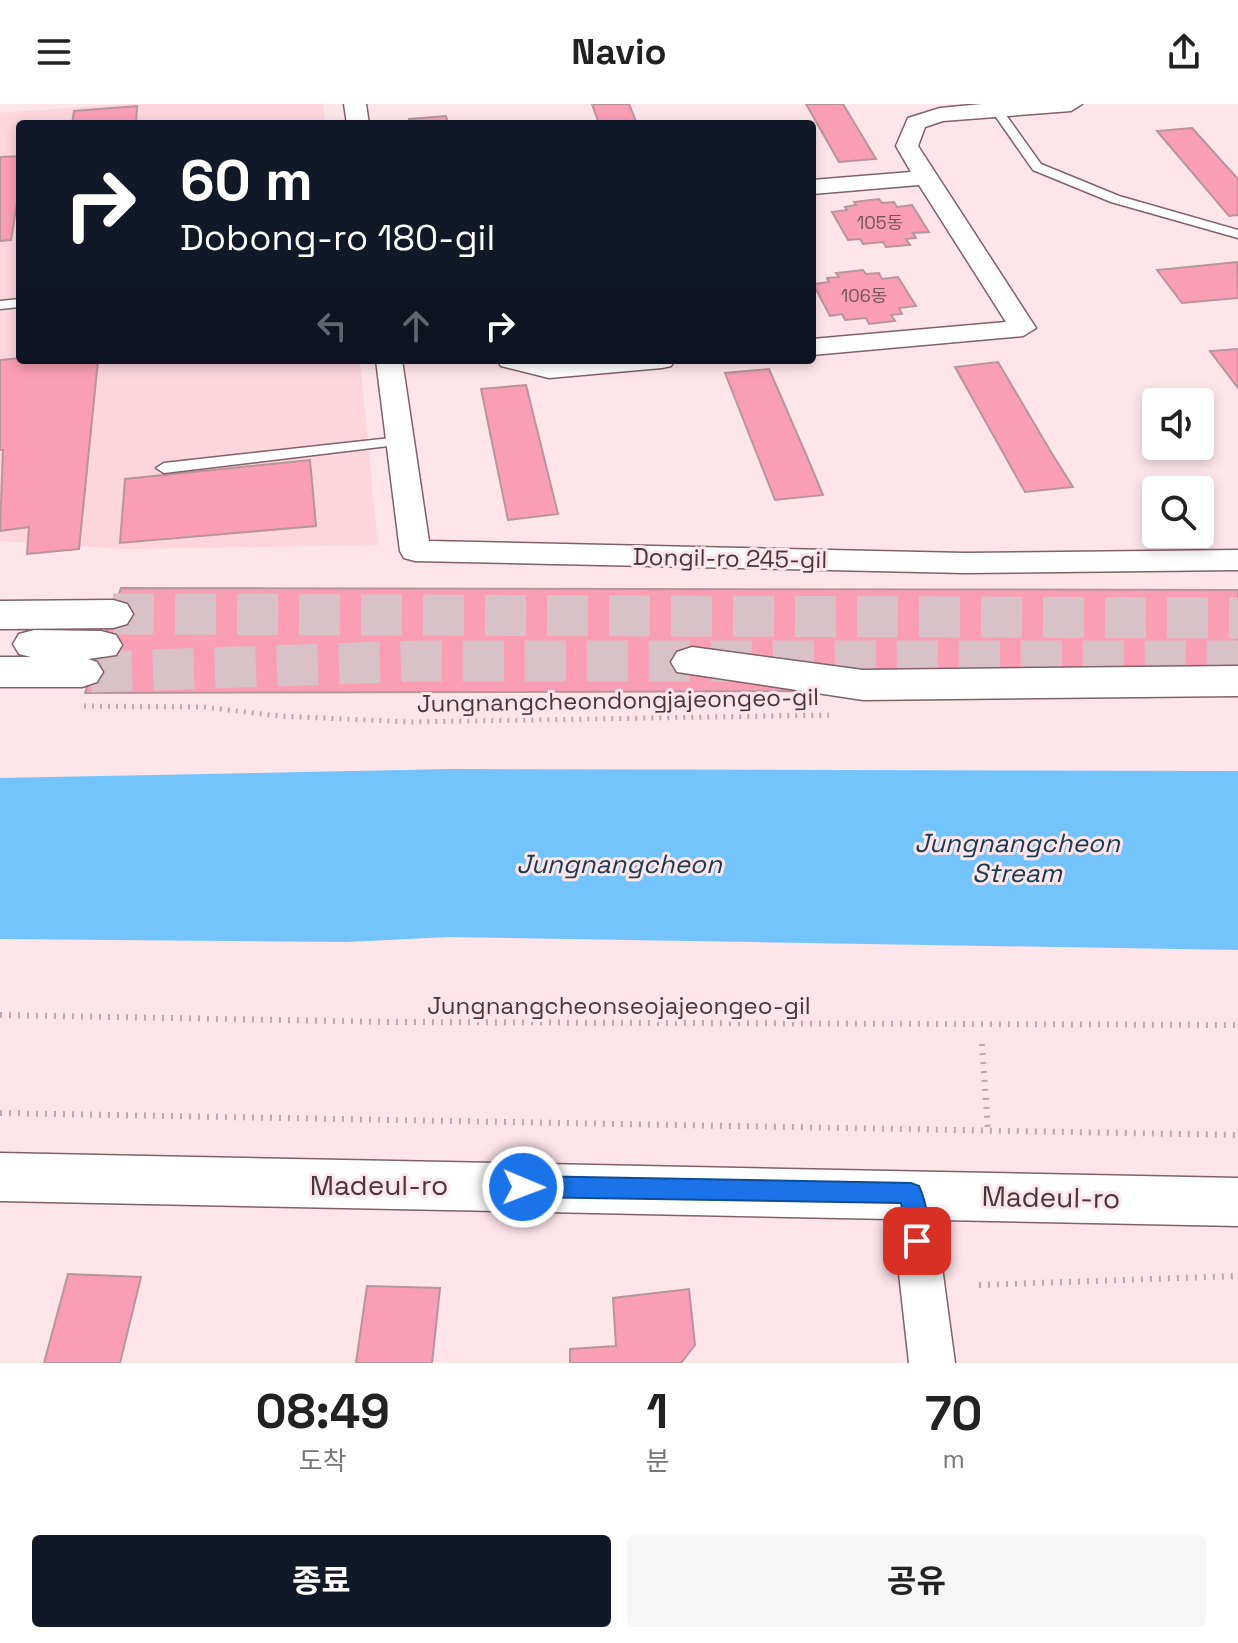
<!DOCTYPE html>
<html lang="ko">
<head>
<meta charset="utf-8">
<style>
  body { margin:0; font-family:"Space Grotesk","Noto Sans KR",sans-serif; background:#f6f6f6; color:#222; height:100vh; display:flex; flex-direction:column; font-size:30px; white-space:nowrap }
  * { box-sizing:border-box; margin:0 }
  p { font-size:26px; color:#767676 }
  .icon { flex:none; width:44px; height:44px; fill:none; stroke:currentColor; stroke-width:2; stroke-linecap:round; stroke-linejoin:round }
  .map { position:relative; height:1259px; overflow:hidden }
  .details { display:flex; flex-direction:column; background:#fff; flex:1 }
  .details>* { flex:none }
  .guide { position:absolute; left:16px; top:16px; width:800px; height:244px; border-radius:8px; box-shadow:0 4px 12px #0003; background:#111827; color:#fff; overflow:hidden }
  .controls { position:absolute; left:1142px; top:284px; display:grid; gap:16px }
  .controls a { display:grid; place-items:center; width:72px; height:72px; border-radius:8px; background:#fff; box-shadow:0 4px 12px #0003; font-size:40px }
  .pin { position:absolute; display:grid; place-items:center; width:68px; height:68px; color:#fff; margin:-34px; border-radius:16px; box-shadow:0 4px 12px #0006 }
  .me { position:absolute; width:88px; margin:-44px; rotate:91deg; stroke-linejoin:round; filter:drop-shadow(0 0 6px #0008) }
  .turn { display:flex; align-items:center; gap:28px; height:168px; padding:0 32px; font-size:36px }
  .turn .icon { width:104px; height:104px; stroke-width:2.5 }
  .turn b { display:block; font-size:56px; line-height:68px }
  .lanes { display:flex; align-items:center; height:76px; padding:0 32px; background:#0003; justify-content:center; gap:40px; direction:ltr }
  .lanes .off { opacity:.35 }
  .eta { display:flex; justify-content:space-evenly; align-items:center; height:136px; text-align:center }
  .eta b { font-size:48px; font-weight:700; line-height:56px }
  .cta { display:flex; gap:16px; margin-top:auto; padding:16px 32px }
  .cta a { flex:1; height:92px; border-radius:8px; background:#111827; color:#fff; font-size:32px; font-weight:700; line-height:92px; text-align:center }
  .cta a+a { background:#f6f6f6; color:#222 }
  header { display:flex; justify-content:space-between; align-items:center; height:104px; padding:0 32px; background:#fff; font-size:36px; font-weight:700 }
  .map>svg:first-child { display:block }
</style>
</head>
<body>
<header><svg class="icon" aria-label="menu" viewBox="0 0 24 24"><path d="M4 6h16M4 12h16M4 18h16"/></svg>Navio<svg class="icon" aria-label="share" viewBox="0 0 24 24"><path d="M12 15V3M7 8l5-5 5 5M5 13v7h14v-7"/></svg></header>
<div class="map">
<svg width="1238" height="1259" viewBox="0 0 1238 1259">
  <rect width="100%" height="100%" fill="#fee5ea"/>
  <path fill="#fcd5dd" d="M122 0H323L326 20H20V256H360L378 441 126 445 0 437V9Z"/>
  <path fill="#73c4fc" d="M452 665 1238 667V846L449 833 347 838 0 835V674Z"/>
  <path fill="#fa9eb5" stroke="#b9949c" stroke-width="2" d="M592 0H629L637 20H599Z
    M806 0H843L876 55 839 58Z
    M137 2 136 20H72L74 7Z
    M446 12 448 20H410L409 15Z
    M1192 24 1238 75V111L1229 112 1157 27Z
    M20 52V80L11 136 0 137V53Z
    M879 95 882 99 894 98 897 103 912 101 929 128 913 129 916 134 906 135 910 141 886 143 883 138 863 140 860 135 848 136 832 108 847 106 845 103 856 101 854 98Z
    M1237 158 1238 194 1182 199 1157 166Z
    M863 166 866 170 879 169 882 175 898 173 916 202 899 204 902 210 891 211 895 217 869 220 866 214 845 216 842 210 830 212 813 180 829 178 827 174 839 173 836 169Z
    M1238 245V284L1210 247Z
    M20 254 98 256 79 445 27 450 29 423 0 427 3 346H0V256Z
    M998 258 1051 348 1073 383 1025 388 955 263Z
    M769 265 808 355 823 391 775 396 725 269Z
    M526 281 558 410 508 416 481 285Z
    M310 356 316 422 120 439 125 375Z
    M121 484 1238 486V586L85 589Z
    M68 1170 141 1173 120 1259H44Z
    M367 1182 440 1184 432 1259H356Z
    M689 1185 695 1241 681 1259H570V1245L616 1242 613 1194Z"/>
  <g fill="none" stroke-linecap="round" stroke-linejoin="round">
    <path stroke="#d9c2c7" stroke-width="41" stroke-dasharray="41 21" stroke-linecap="butt" d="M113 510 1238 514
      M91 568 420 557H1238"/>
    <g stroke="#826068" stroke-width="3">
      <path id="service" d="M993 4H1001L1041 60 1119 92 1238 126V134L1111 98 1033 66 991 6Z
        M20 195V203L0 205V197Z
        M400 333 407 337 405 340 164 369 156 364 164 359Z"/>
    </g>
    <g stroke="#826068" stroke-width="3">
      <path id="minor" d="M344 0H366L369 20H347Z
        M982 0H1082L1071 7 943 17 925 23 918 42 1036 224 1023 232 812 251V235L1006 218 919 81 812 90V76L911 68 896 42 908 14 940 4Z
        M376 256H402L429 437 965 449 1238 446V466L965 469 415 457 404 454 400 447Z
        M497 256H675L671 262 662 264 549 274 501 262Z
        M911 1069 926 1075 932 1089 955 1259H909L890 1089 896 1075Z"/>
    </g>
    <g stroke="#826068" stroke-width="3">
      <path id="tertiary" d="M0 1049 1238 1074V1122L0 1097Z"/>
    </g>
    <g stroke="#826068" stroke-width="3">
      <path id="trunk" d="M113 496 127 500 133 510 127 520 113 524 0 525V497Z
        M34 526 101 527 116 531 122 541 116 551 88 555 97 558 103 568 97 578 82 583H0V553H31L19 550 13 540 19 530Z
        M692 543 863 566 1238 562V592L863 596 677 568 671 558 677 548Z"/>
    </g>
    <path stroke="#bda7ac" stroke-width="5" stroke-dasharray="2 6" stroke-linecap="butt" d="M84 602 203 603 279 612 411 618 829 611"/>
    <path stroke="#bda7ac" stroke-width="6" stroke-dasharray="2 7" stroke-linecap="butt" d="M0 911 391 918 1238 921
      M982 940 988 1027
      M0 1009 1238 1031
      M979 1181 1238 1172"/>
    <use href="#service" fill="#fff" fill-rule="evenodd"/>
    <use href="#minor" fill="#fff" fill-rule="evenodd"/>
    <use href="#tertiary" fill="#fff" fill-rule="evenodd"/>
    <use href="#trunk" fill="#fff" fill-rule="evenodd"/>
  </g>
  <path fill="#1a73e8" stroke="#114b97" stroke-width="2" d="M523 1072 911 1079 919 1082C926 1097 933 1129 926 1145L917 1148 909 1145 901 1099 523 1093 515 1090 512 1083 515 1075Z"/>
  <g text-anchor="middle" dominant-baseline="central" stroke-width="6" stroke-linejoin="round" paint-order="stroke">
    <g font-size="18" fill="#74515a">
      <text x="880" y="118">105동</text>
      <text x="864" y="191">106동</text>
    </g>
    <g font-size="24" fill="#47373b" stroke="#fee5ea">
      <text transform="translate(730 454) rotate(1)">Dongil-ro 245-gil</text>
      <text transform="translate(618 596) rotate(-1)">Jungnangcheondongjajeongeo-gil</text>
      <text x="619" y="901">Jungnangcheonseojajeongeo-gil</text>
    </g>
    <g font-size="26" font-style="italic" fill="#173a51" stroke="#fee5ea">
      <text x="1017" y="739">Jungnangcheon<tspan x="1017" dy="30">Stream</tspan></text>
      <text x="619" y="760">Jungnangcheon</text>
    </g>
    <g font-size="28" fill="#47373b" stroke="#fee5ea">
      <text x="379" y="1081">Madeul-ro</text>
      <text transform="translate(1051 1093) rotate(1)">Madeul-ro</text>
    </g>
  </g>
</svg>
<div class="controls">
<a><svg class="icon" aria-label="sound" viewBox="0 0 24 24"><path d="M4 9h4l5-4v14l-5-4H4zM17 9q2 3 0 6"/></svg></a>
<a><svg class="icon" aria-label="search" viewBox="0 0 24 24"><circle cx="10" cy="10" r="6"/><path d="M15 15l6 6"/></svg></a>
</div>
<div class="pin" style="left:917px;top:1137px;background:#d93025"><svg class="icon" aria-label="arrive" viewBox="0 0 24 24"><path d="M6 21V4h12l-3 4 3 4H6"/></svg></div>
<svg class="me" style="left:523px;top:1083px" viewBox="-20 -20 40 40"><circle r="17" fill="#1a73e8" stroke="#fff" stroke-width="3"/><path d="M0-11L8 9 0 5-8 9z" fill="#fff"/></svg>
<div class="guide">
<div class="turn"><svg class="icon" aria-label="right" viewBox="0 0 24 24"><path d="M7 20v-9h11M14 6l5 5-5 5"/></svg><div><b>60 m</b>Dobong-ro 180-gil</div></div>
<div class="lanes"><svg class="icon off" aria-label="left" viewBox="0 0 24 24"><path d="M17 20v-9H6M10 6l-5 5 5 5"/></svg><svg class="icon off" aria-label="ahead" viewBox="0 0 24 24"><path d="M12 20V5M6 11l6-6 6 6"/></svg><svg class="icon" aria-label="right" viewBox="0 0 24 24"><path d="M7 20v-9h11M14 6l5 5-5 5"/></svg></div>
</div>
</div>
<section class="details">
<div class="eta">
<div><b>08:49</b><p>도착</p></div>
<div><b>1</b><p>분</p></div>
<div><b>70</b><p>m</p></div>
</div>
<div class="cta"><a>종료</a><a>공유</a></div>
</section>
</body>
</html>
